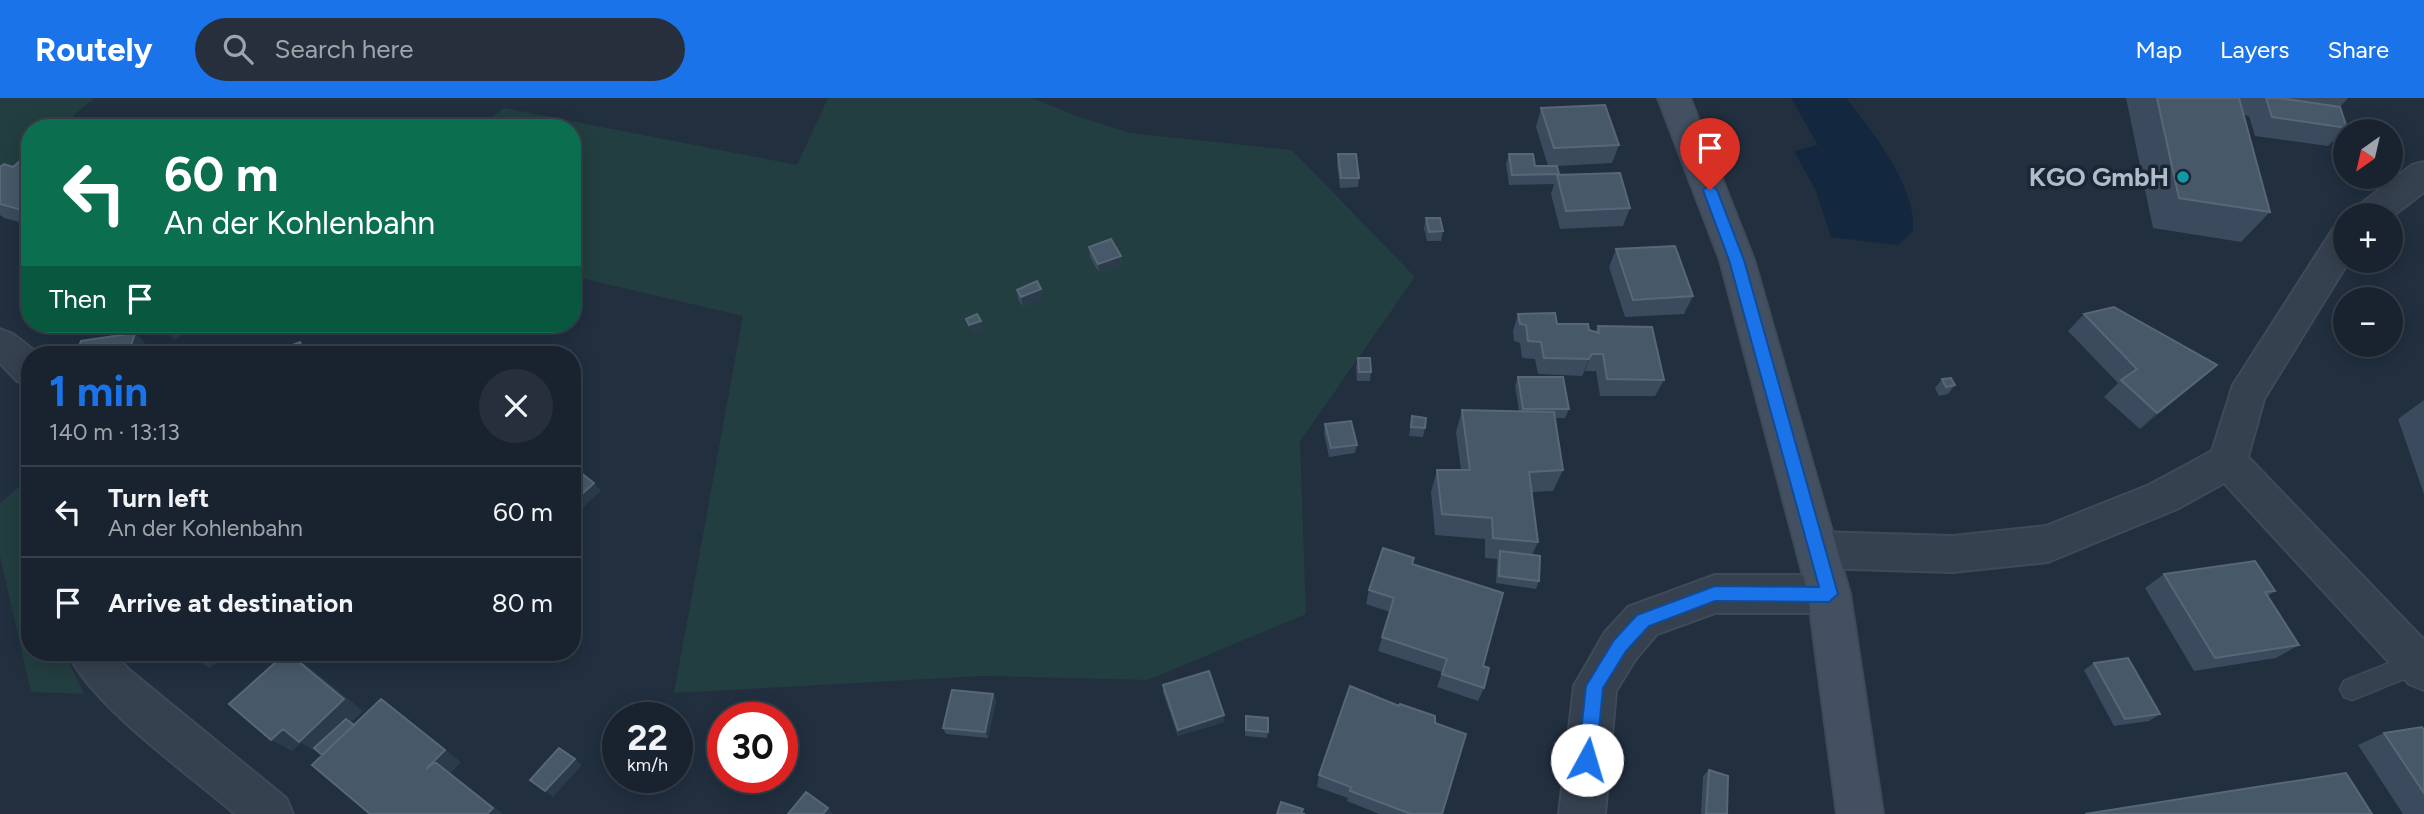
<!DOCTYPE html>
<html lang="en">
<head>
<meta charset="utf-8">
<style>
  body { margin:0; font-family:Figtree,sans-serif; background:#262f3b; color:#f1f3f6; height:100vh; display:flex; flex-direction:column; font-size:26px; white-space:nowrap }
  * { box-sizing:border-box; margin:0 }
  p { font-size:23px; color:#9fa4aa }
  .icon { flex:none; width:38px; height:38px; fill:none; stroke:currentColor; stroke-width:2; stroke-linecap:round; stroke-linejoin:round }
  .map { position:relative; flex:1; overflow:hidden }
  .side { position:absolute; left:21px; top:248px; width:560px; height:315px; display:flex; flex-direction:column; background:#19232f; border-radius:28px; box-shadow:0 4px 18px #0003,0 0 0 2px #37404b }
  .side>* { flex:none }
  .guide { position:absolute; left:21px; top:21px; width:560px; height:214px; border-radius:28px; box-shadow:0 4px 18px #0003,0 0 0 2px #37404b; background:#0b6e4f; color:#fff; overflow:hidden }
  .needle { width:46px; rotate:214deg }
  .tools { position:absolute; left:2333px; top:21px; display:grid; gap:14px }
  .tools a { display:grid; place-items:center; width:70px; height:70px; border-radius:50%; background:#19232f; box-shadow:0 4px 18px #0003,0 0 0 2px #37404b; font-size:35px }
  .speed { position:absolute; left:602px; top:604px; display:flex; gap:14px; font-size:35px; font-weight:700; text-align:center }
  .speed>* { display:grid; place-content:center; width:91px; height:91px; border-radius:50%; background:#19232f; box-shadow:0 4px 18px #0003,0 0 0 2px #37404b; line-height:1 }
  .speed small { font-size:18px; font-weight:400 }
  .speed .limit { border:10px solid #d22; background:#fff; color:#111 }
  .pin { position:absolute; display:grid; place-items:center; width:60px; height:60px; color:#fff; margin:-72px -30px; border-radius:50% 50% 50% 0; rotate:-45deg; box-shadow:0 0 7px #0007 }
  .pin .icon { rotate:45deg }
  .me { position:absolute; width:77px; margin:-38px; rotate:6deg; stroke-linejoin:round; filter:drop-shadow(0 0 5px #0008) }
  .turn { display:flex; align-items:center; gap:24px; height:147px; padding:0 28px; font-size:32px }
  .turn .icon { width:91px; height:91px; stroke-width:2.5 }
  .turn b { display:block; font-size:49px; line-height:60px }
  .then { display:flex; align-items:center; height:66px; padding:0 28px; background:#0003; gap:14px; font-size:26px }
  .round { display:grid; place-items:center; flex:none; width:74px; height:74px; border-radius:37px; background:#262f3b }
  .overview { display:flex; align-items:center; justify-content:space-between; height:119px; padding:0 28px }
  h1 { font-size:42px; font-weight:700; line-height:52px; color:#1a73e8 }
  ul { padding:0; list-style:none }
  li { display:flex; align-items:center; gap:21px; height:91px; padding:0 28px; border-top:2px solid #37404b }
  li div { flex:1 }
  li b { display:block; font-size:26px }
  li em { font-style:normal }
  header { display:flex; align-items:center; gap:42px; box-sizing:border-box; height:98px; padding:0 35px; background:#1a73e8; color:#fff }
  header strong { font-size:33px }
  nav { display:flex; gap:38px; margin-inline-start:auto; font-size:24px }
  .search { width:490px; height:63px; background:#262f3b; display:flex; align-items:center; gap:18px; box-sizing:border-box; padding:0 24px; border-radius:38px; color:#9fa4aa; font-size:26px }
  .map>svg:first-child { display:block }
</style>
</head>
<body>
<header>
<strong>Routely</strong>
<div class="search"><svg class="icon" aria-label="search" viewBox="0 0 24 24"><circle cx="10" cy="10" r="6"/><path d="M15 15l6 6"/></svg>Search here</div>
<nav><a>Map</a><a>Layers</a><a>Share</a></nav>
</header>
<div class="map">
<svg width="2424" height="716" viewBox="0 0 2424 716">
  <rect width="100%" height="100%" fill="#212f3f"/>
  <path fill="#233e40" d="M0 0H94L59 30H30V56L0 81Z
    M828 0H1032L1079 19 1131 35 1292 52 1415 179 1300 343 1306 516 1148 582 982 578 674 595 743 218 572 178V30H477L504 10 797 67Z
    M30 380V555H65L84 596 31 594 0 458V405Z"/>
  <path fill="#13273e" d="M1791 0H1846C1872 33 1917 89 1913 133L1898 147 1831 139 1816 93 1794 53 1818 47Z"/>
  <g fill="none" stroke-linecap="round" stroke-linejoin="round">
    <g stroke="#3e4a57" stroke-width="3">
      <path id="service" d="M2417 554 2424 557V573L2352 602 2344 599 2340 591 2344 583Z"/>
    </g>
    <g stroke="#3e4a57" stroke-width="4">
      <path id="minor" d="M2424 64V94L2390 120 2353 117 2358 108 2412 67Z
        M2345 127V163H2349L2264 301 2248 359 2424 542V592L2409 586 2224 385 2177 411 2048 464 1953 474 1817 470 1803 465 1797 452 1803 439 1817 434 1953 438 2046 428 2149 387 2212 353 2233 287 2333 131Z
        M0 231 13 236 40 257H30V287L17 283 0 265Z
        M1715 477H1829L1844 483 1850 496 1844 509 1829 515H1715L1657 536 1635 562 1616 593 1605 716H1559L1574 588 1605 534 1628 509Z
        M68 555H115L128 571 286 700 293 716H235C189 676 92 608 68 555Z"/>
    </g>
    <g stroke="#3e4a57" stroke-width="4">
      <path id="secondary" d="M1658 0H1690L1754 162 1850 496 1883 716H1837L1808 496 1720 162Z"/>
    </g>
    <use href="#service" fill="#35414f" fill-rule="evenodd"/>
    <use href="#minor" fill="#35414f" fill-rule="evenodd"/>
    <use href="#secondary" fill="#425062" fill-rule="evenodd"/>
  </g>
  <path fill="#3b4b5d" d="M2126 0H2348L2340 9 2347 30 2328 48 2255 38 2249 18 2244 17 2270 114 2241 144 2153 130Z
    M1541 10 1619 47 1612 65 1557 68 1558 77 1630 110 1623 128 1560 131 1551 96 1554 86 1509 87 1506 66 1509 56 1535 68H1548L1536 29Z
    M1338 56 1359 80 1358 89 1340 90 1337 66Z
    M30 64V127L4 120 0 117V69H13Z
    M1426 120 1443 133 1441 143H1427L1424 130Z
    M1089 149 1121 158 1122 167 1099 175 1090 159Z
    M1616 151 1693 198 1684 216 1625 219 1609 169Z
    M1017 192 1043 200 1023 209 1018 201Z
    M1518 216 1557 226 1589 232 1595 234 1598 228 1664 282 1655 298H1600L1596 273H1585L1582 278 1538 276 1535 261 1522 260 1520 245 1514 243 1513 233Z
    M2084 216 2217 267 2198 284 2140 331 2104 299 2118 285 2068 233Z
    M1358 260 1371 274 1370 283H1357L1356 269Z
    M1518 279 1569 311 1565 320H1555L1563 372 1553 393 1532 394 1538 444 1532 457 1539 483 1536 491 1496 485 1497 461 1485 460V441L1435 437 1431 394 1437 372H1461L1456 334 1462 312 1519 313 1515 288Z
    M1942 281 1955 287 1948 296 1939 298 1935 290Z
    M2424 302V396L2398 321Z
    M1412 318 1425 330 1423 339 1409 338Z
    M1325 326 1357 347 1355 355 1329 359 1324 335Z
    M1412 466 1483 568 1484 590 1478 603 1437 589 1442 574 1378 553 1390 514 1366 506 1369 492Z
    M2164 476 2275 493 2268 498 2299 547 2276 560 2194 573 2145 490Z
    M2094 565 2160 616 2149 623 2114 628 2084 572Z
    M1163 587 1224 624 1178 638 1163 594Z
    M993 596 996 603 988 640 946 636 943 630Z
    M1246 618 1268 634 1267 640 1245 638Z
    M1435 625 1442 716H1379L1347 703 1348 700 1317 689 1319 677Z
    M2424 632V716H2403L2358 647 2384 635Z
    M1709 672 1727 716H1701L1703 678Z"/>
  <path fill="#2b3b4c" d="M30 105V119L22 112Z
    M1121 158 1122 167 1099 175 1098 166Z
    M1041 191 1043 200 1023 209 1021 199Z
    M981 223 983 232 972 237 969 227Z
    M156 226H199L175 242Z
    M135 235 145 244 141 257H128Z
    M300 244 313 257H305Z
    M1592 256 1585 273 1582 278 1589 261Z
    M2217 267 2198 284 2140 331 2157 315Z
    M594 385 601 393 579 413 572 406Z
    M191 555H227L210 570 188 557Z
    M288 555 306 567 363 613 352 624 371 639 351 625 319 655 301 645 292 653 271 642Z
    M993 596 996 603 988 640 985 634Z
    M381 601 399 614 461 664 451 675 503 716H487L444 682Z
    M1224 617V624L1178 638V632Z
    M575 661 582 667 553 699 545 693Z
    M828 710 833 716H823Z"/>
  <path fill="#475869" stroke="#586778" stroke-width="2" d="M2157 0H2239L2270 114 2179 100Z
    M2266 0H2279L2340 9 2347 30 2272 19Z
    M1605 7 1619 47 1554 50 1541 10Z
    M128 26 146 30H124Z
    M1338 56H1356L1359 80H1341Z
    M1509 56H1533L1535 68H1557L1559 76 1512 77Z
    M21 62 30 64V105L22 112 0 106V69L4 66 13 69Z
    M1620 75 1630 110 1566 113 1557 77Z
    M1426 120H1440L1443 133 1429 134Z
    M1111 141 1121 158 1098 166 1089 149Z
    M1675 148 1693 198 1633 202 1616 151Z
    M1037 183 1041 191 1021 199 1017 192Z
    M2114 209 2217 267 2157 315 2121 282 2137 271 2084 216Z
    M1555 215 1557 226H1588L1589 232 1599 235 1598 228 1652 229 1664 282 1607 281 1603 256H1592L1589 261 1544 260 1541 244 1528 243 1526 227 1520 226 1518 216Z
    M977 216 981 223 969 227 966 221Z
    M135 235 128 257H76L81 243Z
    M300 244 305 257H268Z
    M326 253 328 257H316Z
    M1358 260H1370L1371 274H1359Z
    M1518 279H1563L1569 311H1523Z
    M1951 280 1955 287 1946 289 1942 281Z
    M1462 312 1554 314 1563 372 1529 374 1538 444 1493 440 1492 420 1442 416 1437 372H1470Z
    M1412 318 1426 320 1425 330 1411 329Z
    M1351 323 1357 347 1331 350 1325 326Z
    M572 368 594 385 572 405Z
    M1383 450 1414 460 1412 466 1503 495 1483 568 1489 570 1484 590 1442 576 1447 561 1382 539 1394 500 1369 492Z
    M1500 453 1540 458 1539 483 1499 478Z
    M2255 463 2275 493 2265 494 2299 547 2215 560 2164 476Z
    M286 555H288L344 601 299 644 283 631 271 642 229 606Z
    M2128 560 2160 616 2125 621 2094 565Z
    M1209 573 1224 617 1178 632 1163 587Z
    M1350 588 1399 608 1400 606 1435 618V625L1466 636 1442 716H1411L1350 693 1351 689 1319 677Z
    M952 592 993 596 985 634 943 630Z
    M381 601 445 652 426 671 435 664 493 710 487 716H370L312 667Z
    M1246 618 1268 620V634L1246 632Z
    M346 621 354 627 322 657 314 650Z
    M2422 629 2424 632V695L2384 635Z
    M559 650 575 661 545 693 530 682Z
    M1709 672 1728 678 1727 716H1706Z
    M2346 675 2372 716H2085Z
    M806 694 828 710 823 716H788Z
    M1281 704 1303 711 1301 715 1305 716H1277Z"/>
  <path fill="#1a73e8" stroke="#114b97" stroke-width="2" d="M1710 87 1717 92 1744 162 1838 496 1829 504 1715 503 1649 528 1626 553 1603 590 1596 662 1593 668 1587 671 1580 668 1578 662 1586 588 1614 542 1637 517 1715 488 1819 489 1729 162 1703 92Z"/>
  <circle fill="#0f9aa8" stroke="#1a2633" stroke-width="2.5" cx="2183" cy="79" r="7"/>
  <g text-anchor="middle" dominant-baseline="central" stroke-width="7" stroke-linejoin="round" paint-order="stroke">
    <g font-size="26" font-weight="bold" fill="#b0bcca" stroke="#1a2633" text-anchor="end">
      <text x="2169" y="79">KGO GmbH</text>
    </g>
  </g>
</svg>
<div class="tools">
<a><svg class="needle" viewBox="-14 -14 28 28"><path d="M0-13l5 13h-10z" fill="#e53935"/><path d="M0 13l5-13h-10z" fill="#9fa4aa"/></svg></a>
<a>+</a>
<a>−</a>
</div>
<div class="speed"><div>22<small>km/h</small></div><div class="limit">30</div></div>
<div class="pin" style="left:1710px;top:92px;background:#d93025"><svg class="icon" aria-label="arrive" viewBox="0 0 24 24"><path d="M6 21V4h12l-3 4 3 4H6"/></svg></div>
<svg class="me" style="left:1587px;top:662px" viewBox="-20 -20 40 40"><circle r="19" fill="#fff"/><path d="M0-13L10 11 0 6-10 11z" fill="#1a73e8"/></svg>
<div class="guide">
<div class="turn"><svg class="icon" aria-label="left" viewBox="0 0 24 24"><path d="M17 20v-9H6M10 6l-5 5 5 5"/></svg><div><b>60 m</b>An der Kohlenbahn</div></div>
<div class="then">Then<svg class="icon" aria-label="arrive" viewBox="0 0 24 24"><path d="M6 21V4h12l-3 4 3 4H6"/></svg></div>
</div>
<section class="side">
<div class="overview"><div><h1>1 min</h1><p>140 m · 13:13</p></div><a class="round"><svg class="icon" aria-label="close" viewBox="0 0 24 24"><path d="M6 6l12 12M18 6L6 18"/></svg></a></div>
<ul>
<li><svg class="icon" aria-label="left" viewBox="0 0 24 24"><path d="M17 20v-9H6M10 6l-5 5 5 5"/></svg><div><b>Turn left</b><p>An der Kohlenbahn</p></div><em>60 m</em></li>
<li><svg class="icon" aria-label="arrive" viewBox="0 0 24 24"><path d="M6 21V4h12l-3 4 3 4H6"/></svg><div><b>Arrive at destination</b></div><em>80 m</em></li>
</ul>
</section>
</div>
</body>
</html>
